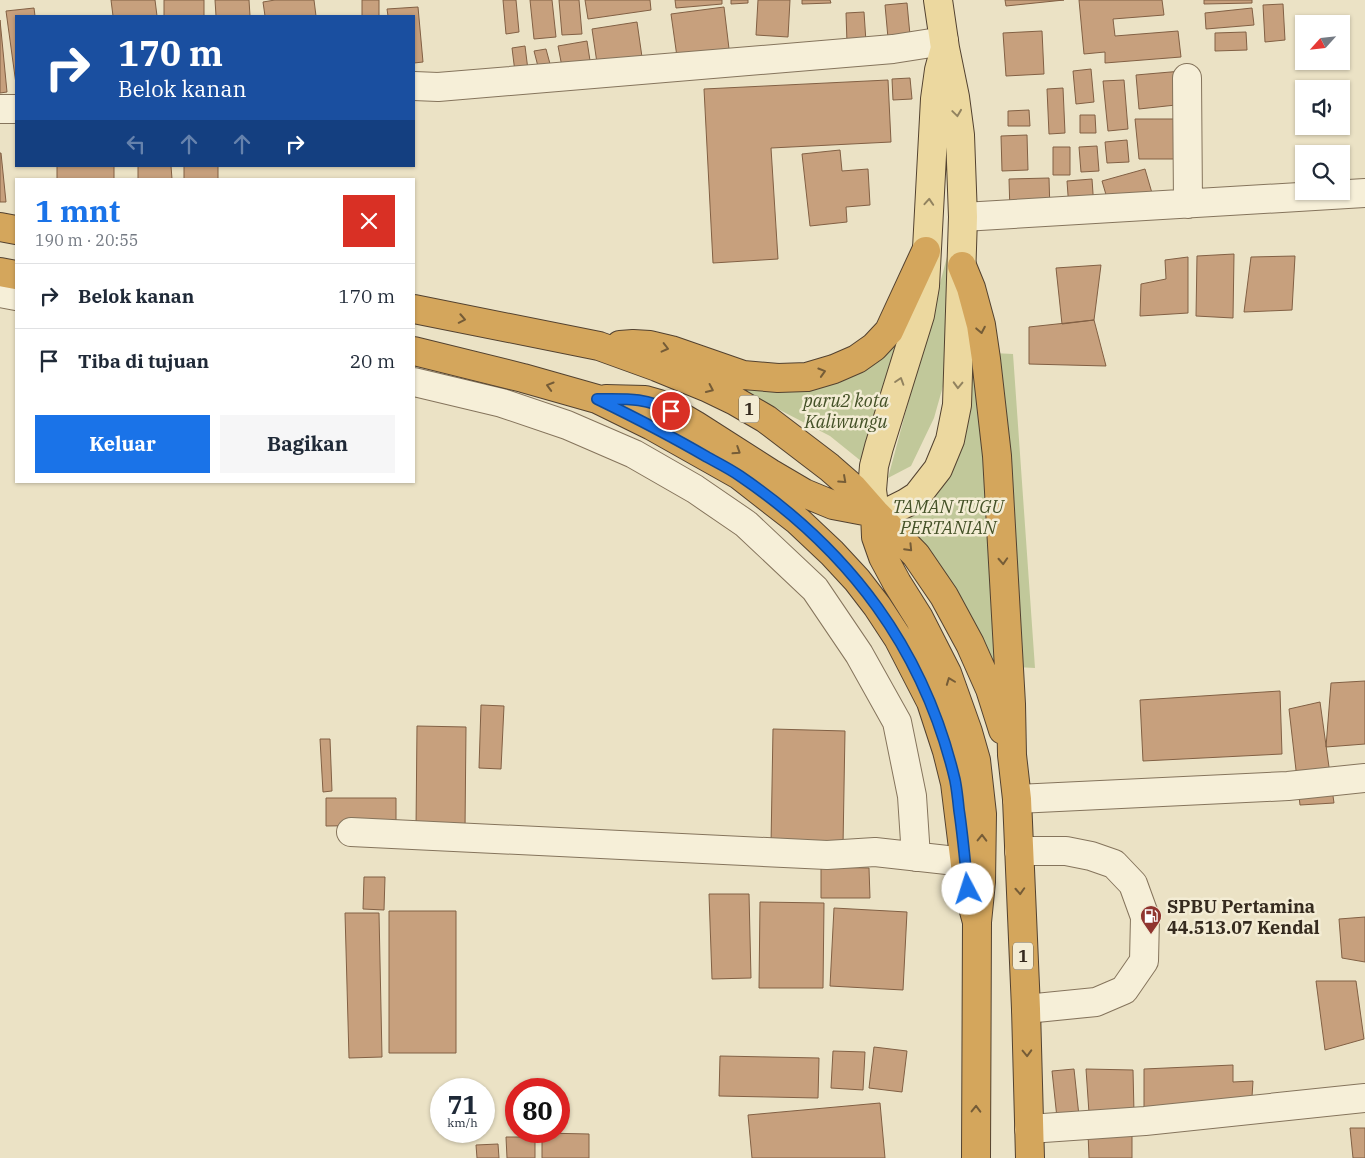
<!DOCTYPE html>
<html lang="id">
<head>
<meta charset="utf-8">
<style>
  body { margin:0; font-family:"IBM Plex Serif",serif; background:#f6f6f7; color:#1f2937; height:100vh; display:flex; flex-direction:column; font-size:19px; white-space:nowrap }
  * { box-sizing:border-box; margin:0 }
  p { font-size:16px; color:#747a83 }
  .icon { flex:none; width:28px; height:28px; fill:none; stroke:currentColor; stroke-width:2; stroke-linecap:round; stroke-linejoin:round }
  .map { position:relative; flex:1; overflow:hidden }
  .drawer { position:absolute; left:15px; top:178px; width:400px; height:305px; display:flex; flex-direction:column; background:#fff; border-radius:0px; box-shadow:0 1px 4px #0004 }
  .drawer>* { flex:none }
  .hud { position:absolute; left:15px; top:15px; width:400px; height:152px; border-radius:0px; box-shadow:0 1px 4px #0004; background:#1a4fa0; color:#fff; overflow:hidden }
  .needle { width:32px; rotate:243deg }
  .tools { position:absolute; left:1295px; top:15px; display:grid; gap:10px }
  .tools a { display:grid; place-items:center; width:55px; height:55px; border-radius:0px; background:#fff; box-shadow:0 1px 4px #0004; font-size:25px }
  .speed { position:absolute; left:430px; top:1078px; display:flex; gap:10px; font-size:25px; font-weight:700; text-align:center }
  .speed>* { display:grid; place-content:center; width:65px; height:65px; border-radius:50%; background:#fff; box-shadow:0 1px 4px #0004; line-height:1 }
  .speed small { font-size:12px; font-weight:400 }
  .speed .limit { border:8px solid #d22; background:#fff; color:#111 }
  .pin { position:absolute; display:grid; place-items:center; width:42px; height:42px; color:#fff; margin:-21px; border:2px solid #fff; border-radius:50%; box-shadow:0 1px 5px #0007 }
  .me { position:absolute; width:55px; margin:-28px; rotate:355deg; stroke-linejoin:round; filter:drop-shadow(0 0 4px #0008) }
  .turn { display:flex; align-items:center; gap:18px; height:105px; padding:0 20px; font-size:22px }
  .turn .icon { width:65px; height:65px; stroke-width:2.5 }
  .turn b { display:block; font-size:35px; line-height:42px }
  .lanes { display:flex; align-items:center; height:48px; padding:0 20px; background:#0003; justify-content:center; gap:25px; direction:ltr }
  .lanes .off { opacity:.35 }
  .round { display:grid; place-items:center; flex:none; width:52px; height:52px; border-radius:0px; background:#f6f6f7 }
  .overview { display:flex; align-items:center; justify-content:space-between; height:85px; padding:0 20px }
  h1 { font-size:30px; font-weight:700; line-height:38px; color:#1a73e8 }
  .cta { display:flex; gap:10px; margin-top:auto; padding:10px 20px }
  .cta a { flex:1; height:58px; border-radius:0px; background:#1a73e8; color:#fff; font-size:20px; font-weight:700; line-height:58px; text-align:center }
  .cta a+a { background:#f6f6f7; color:#1f2937 }
  ul { padding:0; list-style:none }
  li { display:flex; align-items:center; gap:15px; height:65px; padding:0 20px; border-top:1px solid #e0e1e3 }
  li div { flex:1 }
  li b { display:block; font-size:19px }
  li em { font-style:normal }
  .map>svg:first-child { display:block }
</style>
</head>
<body>
<div class="map">
<svg width="1365" height="1158" viewBox="0 0 1365 1158">
  <rect width="100%" height="100%" fill="#ebe2c5"/>
  <path fill="#c1c89a" d="M947 257V372L934 418 911 466 888 478Z
    M913 305 861 461 830 436 722 380 797 388 850 378 880 356Z
    M976 337 1000 681 902 519Z
    M993 353 1013 354 1035 668 1016 667Z"/>
  <path fill="#c7a07d" stroke="#826044" d="M111 0H155L157 16H113Z
    M164 0H204V16H164Z
    M215 0H249L250 16H216Z
    M275 0H314L316 16H265L263 2Z
    M362 0H379V16H362Z
    M503 0H516L519 32 506 34Z
    M530 0H552L556 37 534 39Z
    M559 0H579L582 34 562 35Z
    M585 0H650L651 10 588 19Z
    M675 0H722V4L676 8Z
    M731 0H748V3L731 4Z
    M758 0H790L788 37 756 35Z
    M802 0H830L831 3 802 4Z
    M1005 0H1064L1006 6Z
    M1079 0H1162L1164 15 1113 19 1115 36 1178 31 1181 57 1105 63V52L1084 54Z
    M1204 0H1252V3L1204 4Z
    M907 3 910 35 888 38 885 5Z
    M1283 4 1285 40 1265 42 1263 5Z
    M418 7 423 62 414 63V16H388L387 9Z
    M724 7 730 57 678 64 671 14Z
    M34 8 35 16H16V84L6 11Z
    M1252 8 1254 25 1206 29 1205 13Z
    M864 12 866 42 847 43 846 13Z
    M0 20 7 92 0 93Z
    M637 22 642 57 597 63 592 29Z
    M1042 31 1044 74 1006 76 1003 33Z
    M1246 32 1247 50 1215 51V33Z
    M587 41 591 67 563 72 558 46Z
    M525 46 529 78 516 80 512 48Z
    M546 49 553 75 541 78 534 51Z
    M1091 69 1094 102 1076 104 1073 71Z
    M1182 71 1185 104 1139 109 1136 75Z
    M910 78 912 99 893 100 892 79Z
    M888 80 891 142 771 148 778 259 713 263 704 89Z
    M1124 80 1128 129 1108 131 1103 81Z
    M1063 88 1065 133 1049 134 1047 89Z
    M1029 110 1030 126H1008V111Z
    M1080 115H1095L1096 133H1080Z
    M1135 119H1175L1178 159H1139Z
    M1027 135 1028 170 1002 171 1001 136Z
    M1127 140 1129 162 1107 163 1105 142Z
    M1097 146 1099 171 1081 172 1079 147Z
    M1053 147H1070V175H1053Z
    M840 150 842 171 868 169 870 205 846 207 847 222 810 226 802 154Z
    M0 153H1L6 202H0Z
    M57 166H114V179H57Z
    M138 166H171L172 179H138Z
    M184 166H218V179H184Z
    M1145 169 1152 193 1109 205 1102 181Z
    M1049 178 1050 211 1010 212 1009 179Z
    M1092 179 1094 208 1069 209 1067 181Z
    M1234 254 1233 318 1196 316 1197 256Z
    M1295 256 1292 310 1244 312 1251 257Z
    M1188 257V313L1140 316 1141 284 1166 279 1165 260Z
    M1101 265 1094 320 1062 324 1056 268Z
    M1094 320 1106 366 1029 364V327Z
    M1365 681V744L1326 747 1331 683Z
    M1280 691 1282 754 1143 761 1140 700Z
    M1320 702 1334 803 1300 805 1289 709Z
    M481 705 504 706 501 769 479 768Z
    M417 726 466 727 465 830 416 829Z
    M773 729 845 731 843 846 771 845Z
    M320 739H330L332 791 323 792Z
    M326 798H396V825L326 826Z
    M821 867 869 868 870 898H821Z
    M364 877H385L384 910 363 909Z
    M709 894H749L751 978 712 979Z
    M760 902 824 903 823 988H759Z
    M834 908 907 912 903 990 830 986Z
    M389 911H456V1053H389Z
    M345 913H379L382 1057 349 1058Z
    M1365 917V962L1342 958 1339 919Z
    M1316 981H1356L1364 1039 1325 1050Z
    M874 1047 907 1051 902 1092 869 1088Z
    M833 1051 865 1052 863 1090 831 1088Z
    M720 1056 819 1058 818 1098 719 1096Z
    M1233 1065V1082L1253 1081 1252 1097 1144 1120V1069Z
    M1074 1069 1079 1116 1057 1118 1052 1071Z
    M1086 1069 1133 1070 1134 1113H1089Z
    M880 1103 885 1158H752L748 1115Z
    M1350 1128H1365V1158H1353Z
    M1132 1132V1158H1089L1088 1133Z
    M542 1133 589 1134V1158H542Z
    M506 1137H535V1158H507Z
    M498 1144 499 1158H477L476 1145Z"/>
  <g fill="none" stroke-linecap="round" stroke-linejoin="round">
    <g stroke="#85745c" stroke-width="30">
      <path id="minor" d="M1187 78 1188 204
        M414 86 438 87 893 49 944 41
        M0 109H16
        M963 217 1365 193
        M0 293 16 296
        M414 382 502 403 567 425 634 454 695 489 746 524 815 589 859 654 897 722 912 796 916 857
        M1017 799 1288 786 1365 778
        M351 832 827 855 875 852 965 862
        M1019 851H1066L1091 856 1114 864 1133 884 1145 917 1144 961 1124 990 1096 1002 1026 1009
        M1029 1129 1145 1121 1365 1098"/>
    </g>
    <g stroke="#534230" stroke-width="30">
      <path id="major" d="M938 0 945 48 955 97 960 135 963 217 957 405 950 440 938 469 917 496 906 503 892 510 875 513 872 490 874 466 879 447 920 315 925 286 935 99 939 70 945 48"/>
    </g>
    <g stroke="#534230" stroke-width="30">
      <path id="highway" d="M0 227 16 230
        M962 266 971 288 981 325 986 359 997 456 1011 704 1012 755 1017 799 1026 1009 1030 1158
        M0 272 16 275
        M414 309 599 346 657 367 706 387 735 401 766 419 829 467 853 488 875 513 916 555 944 596 970 644 990 689 1003 730
        M620 345 633 344 650 345 671 350 743 375 778 378 807 377 834 369 857 359 874 347 889 331 926 251
        M414 351 523 378 597 399 652 426 739 475 798 521 832 553 857 580 877 606 898 638 931 702 947 751 955 783 968 889 977 922
        M606 399 645 400 659 404 695 425 770 473 804 493 833 505 875 513
        M875 513 876 537 883 557 897 583 919 618 947 673 968 732 976 760 982 814 981 882 977 922 976 1158"/>
    </g>
    <use href="#minor" stroke="#f6efd8" stroke-width="28"/>
    <use href="#major" stroke="#ecd89f" stroke-width="28"/>
    <use href="#highway" stroke="#d4a65c" stroke-width="28"/>
  </g>
  <defs><path id="oneway-chevron" d="M-2-3.5L2.5 0L-2 3.5" fill="none" stroke-width="1.6" stroke-linecap="round" stroke-linejoin="round" transform="scale(1.25)"/></defs>
  <g stroke="#91825f">
    <use href="#oneway-chevron" transform="translate(957 113) rotate(82)"/>
    <use href="#oneway-chevron" transform="translate(929 202) rotate(-86)"/>
    <use href="#oneway-chevron" transform="translate(900 381) rotate(-72)"/>
    <use href="#oneway-chevron" transform="translate(958 385) rotate(92)"/>
  </g>
  <g stroke="#755c37">
    <use href="#oneway-chevron" transform="translate(462 319) rotate(11)"/>
    <use href="#oneway-chevron" transform="translate(981 330) rotate(79)"/>
    <use href="#oneway-chevron" transform="translate(665 348) rotate(14)"/>
    <use href="#oneway-chevron" transform="translate(822 372) rotate(-17)"/>
    <use href="#oneway-chevron" transform="translate(550 386) rotate(-164)"/>
    <use href="#oneway-chevron" transform="translate(710 389) rotate(25)"/>
    <use href="#oneway-chevron" transform="translate(737 451) rotate(33)"/>
    <use href="#oneway-chevron" transform="translate(843 480) rotate(42)"/>
    <use href="#oneway-chevron" transform="translate(909 548) rotate(46)"/>
    <use href="#oneway-chevron" transform="translate(1003 561) rotate(87)"/>
    <use href="#oneway-chevron" transform="translate(950 681) rotate(-111)"/>
    <use href="#oneway-chevron" transform="translate(982 838) rotate(-89)"/>
    <use href="#oneway-chevron" transform="translate(1020 891) rotate(87)"/>
    <use href="#oneway-chevron" transform="translate(1027 1053) rotate(88)"/>
    <use href="#oneway-chevron" transform="translate(976 1109) rotate(-89)"/>
  </g>
  <g fill="none" stroke-linecap="round" stroke-linejoin="round">
    <g stroke="#114b97" stroke-width="12">
      <path id="route" d="M671 411C645 397 625 399 597 399 634 417 671 436 707 457 718 463 730 469 740 476 850 551 924 649 955 780 957 790 958 800 959 810 963 836 965 863 968 889"/>
    </g>
    <use href="#route" stroke="#1a73e8" stroke-width="9"/>
  </g>
  <defs>
    <g id="fuel-pin" transform="scale(1.125)"><path d="M0 17L-7.5 6A9.5 9.5 0 1 1 7.5 6Z" fill="#903530" stroke="#f3ecd4"/><path d="M-5.5-6h7V0h2V4h1.3V-2.5L3-4.5l.8-.8L6-3V5H2.5V1h-1V6h-7ZM-4.2-4.7v3.2H.2V-4.7Z" fill="#fff"/></g>
  </defs>
  <g fill-rule="evenodd">
    <use href="#fuel-pin" x="1151" y="916"/>
  </g>
  <g text-anchor="middle" dominant-baseline="central" stroke-width="5" stroke-linejoin="round" paint-order="stroke">
    <g fill="#f3ecd4" stroke="#6f6555" stroke-width="1">
      <rect x="739" y="395.5" width="20" height="27" rx="4"/>
      <rect x="1013" y="942.5" width="20" height="27" rx="4"/>
    </g>
    <g font-size="16" font-weight="bold" fill="#362b1f">
      <text x="749" y="409">1</text>
      <text x="1023" y="956">1</text>
    </g>
    <g font-size="18" font-style="italic" fill="#445127" stroke="#f3ecd4">
      <text x="846" y="400">paru2 kota<tspan x="846" dy="21">Kaliwungu</tspan></text>
      <text x="948" y="506">TAMAN TUGU<tspan x="948" dy="21">PERTANIAN</tspan></text>
    </g>
    <g font-size="18" font-weight="bold" fill="#362b1f" stroke="#f3ecd4" text-anchor="start">
      <text x="1167" y="906">SPBU Pertamina<tspan x="1167" dy="21">44.513.07 Kendal</tspan></text>
    </g>
  </g>
</svg>
<div class="tools">
<a><svg class="needle" viewBox="-14 -14 28 28"><path d="M0-13l5 13h-10z" fill="#e53935"/><path d="M0 13l5-13h-10z" fill="#747a83"/></svg></a>
<a><svg class="icon" aria-label="sound" viewBox="0 0 24 24"><path d="M4 9h4l5-4v14l-5-4H4zM17 9q2 3 0 6"/></svg></a>
<a><svg class="icon" aria-label="search" viewBox="0 0 24 24"><circle cx="10" cy="10" r="6"/><path d="M15 15l6 6"/></svg></a>
</div>
<div class="speed"><div>71<small>km/h</small></div><div class="limit">80</div></div>
<div class="pin" style="left:671px;top:411px;background:#d93025"><svg class="icon" aria-label="arrive" viewBox="0 0 24 24"><path d="M6 21V4h12l-3 4 3 4H6"/></svg></div>
<svg class="me" style="left:968px;top:889px" viewBox="-20 -20 40 40"><circle r="19" fill="#fff"/><path d="M0-13L10 11 0 6-10 11z" fill="#1a73e8"/></svg>
<div class="hud">
<div class="turn"><svg class="icon" aria-label="right" viewBox="0 0 24 24"><path d="M7 20v-9h11M14 6l5 5-5 5"/></svg><div><b>170 m</b>Belok kanan</div></div>
<div class="lanes"><svg class="icon off" aria-label="left" viewBox="0 0 24 24"><path d="M17 20v-9H6M10 6l-5 5 5 5"/></svg><svg class="icon off" aria-label="ahead" viewBox="0 0 24 24"><path d="M12 20V5M6 11l6-6 6 6"/></svg><svg class="icon off" aria-label="ahead" viewBox="0 0 24 24"><path d="M12 20V5M6 11l6-6 6 6"/></svg><svg class="icon" aria-label="right" viewBox="0 0 24 24"><path d="M7 20v-9h11M14 6l5 5-5 5"/></svg></div>
</div>
<section class="drawer">
<div class="overview"><div><h1>1 mnt</h1><p>190 m · 20:55</p></div><a class="round" style="background:#d93025;color:#fff"><svg class="icon" aria-label="close" viewBox="0 0 24 24"><path d="M6 6l12 12M18 6L6 18"/></svg></a></div>
<ul>
<li><svg class="icon" aria-label="right" viewBox="0 0 24 24"><path d="M7 20v-9h11M14 6l5 5-5 5"/></svg><div><b>Belok kanan</b></div><em>170 m</em></li>
<li><svg class="icon" aria-label="arrive" viewBox="0 0 24 24"><path d="M6 21V4h12l-3 4 3 4H6"/></svg><div><b>Tiba di tujuan</b></div><em>20 m</em></li>
</ul>
<div class="cta"><a>Keluar</a><a>Bagikan</a></div>
</section>
</div>
</body>
</html>
